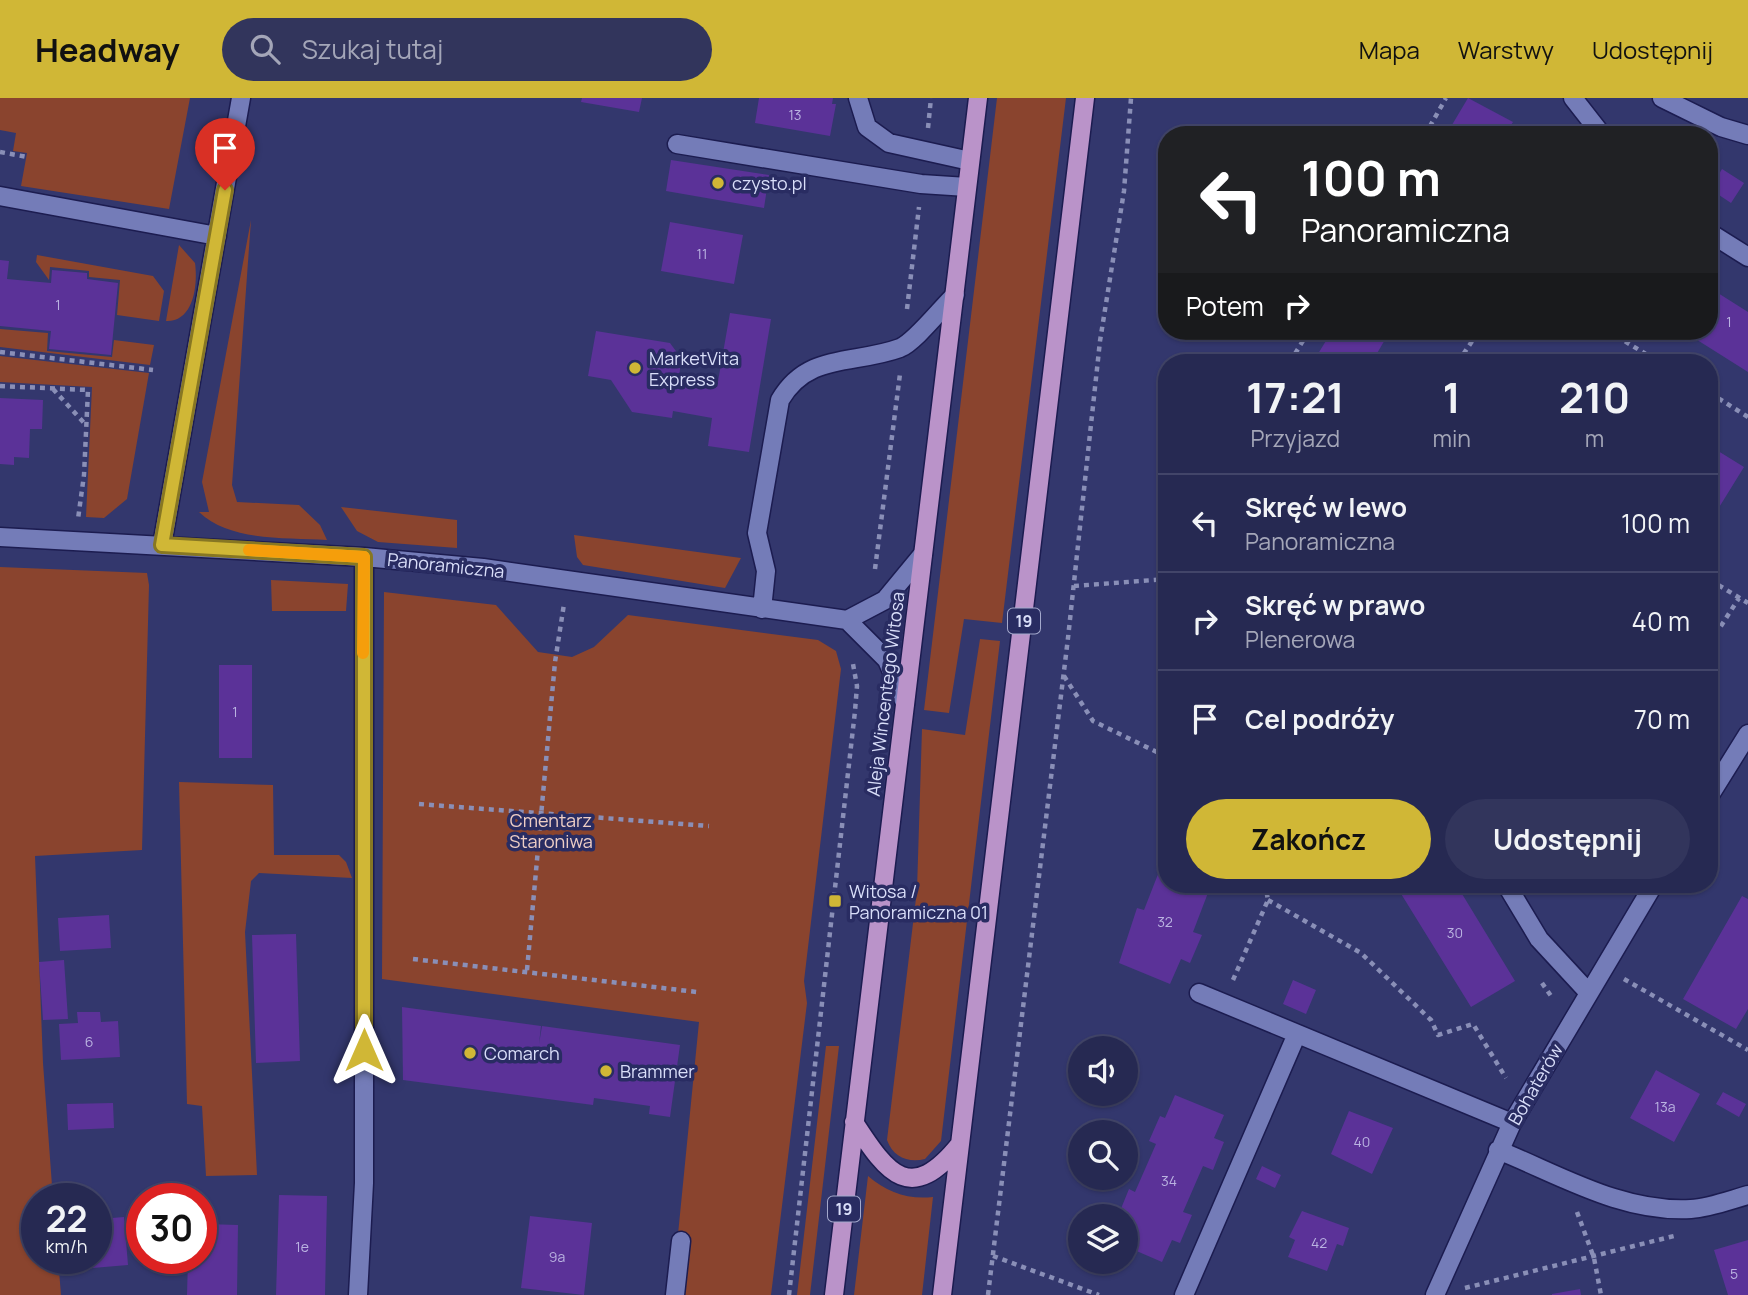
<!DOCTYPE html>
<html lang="pl">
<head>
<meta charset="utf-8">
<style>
  body { margin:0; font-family:Manrope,sans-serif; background:#32355c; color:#f1f3f6; height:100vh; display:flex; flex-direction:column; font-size:26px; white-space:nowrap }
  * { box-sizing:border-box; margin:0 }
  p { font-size:23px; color:#a4a6b8 }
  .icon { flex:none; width:38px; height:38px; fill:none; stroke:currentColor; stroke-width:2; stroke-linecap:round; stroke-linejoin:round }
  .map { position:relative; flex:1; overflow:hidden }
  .panel { position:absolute; left:1158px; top:256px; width:560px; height:539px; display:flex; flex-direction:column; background:#262952; border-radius:28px; box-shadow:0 2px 5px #0004,0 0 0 2px #424569 }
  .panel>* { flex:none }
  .top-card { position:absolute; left:1158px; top:28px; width:560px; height:214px; border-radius:28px; box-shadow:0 2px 5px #0004,0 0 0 2px #424569; background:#202124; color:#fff; overflow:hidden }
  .fabs { position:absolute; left:1068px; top:938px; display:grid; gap:14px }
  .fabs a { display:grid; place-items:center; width:70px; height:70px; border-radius:50%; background:#262952; box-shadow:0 2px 5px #0004,0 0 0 2px #424569; font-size:35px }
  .speed { position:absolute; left:21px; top:1085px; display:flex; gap:14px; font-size:35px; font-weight:700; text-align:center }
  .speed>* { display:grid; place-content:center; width:91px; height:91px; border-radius:50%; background:#262952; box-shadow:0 2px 5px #0004,0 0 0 2px #424569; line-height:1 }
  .speed small { font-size:18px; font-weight:400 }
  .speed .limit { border:10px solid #d22; background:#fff; color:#111 }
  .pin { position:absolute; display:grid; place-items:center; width:60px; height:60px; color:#fff; margin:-72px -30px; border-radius:50% 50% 50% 0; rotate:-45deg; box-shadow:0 0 7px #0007 }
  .pin .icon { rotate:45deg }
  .me { position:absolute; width:77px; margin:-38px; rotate:0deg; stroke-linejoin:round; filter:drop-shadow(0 0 5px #0008) }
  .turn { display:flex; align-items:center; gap:24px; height:147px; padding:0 28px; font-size:32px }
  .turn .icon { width:91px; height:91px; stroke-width:2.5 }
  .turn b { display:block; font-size:49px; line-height:60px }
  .then { display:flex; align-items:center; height:66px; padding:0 28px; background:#0003; gap:14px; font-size:26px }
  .eta { display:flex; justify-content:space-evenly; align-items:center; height:119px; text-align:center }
  .eta b { font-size:42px; font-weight:700; line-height:49px }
  .button { display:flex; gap:14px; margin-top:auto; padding:14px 28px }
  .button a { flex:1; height:80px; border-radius:42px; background:#d0b736; color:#111; font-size:28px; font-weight:700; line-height:80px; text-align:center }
  .button a+a { background:#32355c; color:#f1f3f6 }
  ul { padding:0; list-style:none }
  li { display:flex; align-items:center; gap:21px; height:98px; padding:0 28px; border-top:2px solid #424569 }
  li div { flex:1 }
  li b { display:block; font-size:26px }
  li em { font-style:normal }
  header { display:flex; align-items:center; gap:42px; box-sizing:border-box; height:98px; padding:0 35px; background:#d0b736; color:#111 }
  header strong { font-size:33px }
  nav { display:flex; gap:38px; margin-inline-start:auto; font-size:24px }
  .search { width:490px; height:63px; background:#32355c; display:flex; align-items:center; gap:18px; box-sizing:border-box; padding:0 24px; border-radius:38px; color:#a4a6b8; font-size:26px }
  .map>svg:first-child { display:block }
</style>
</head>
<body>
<header>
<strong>Headway</strong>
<div class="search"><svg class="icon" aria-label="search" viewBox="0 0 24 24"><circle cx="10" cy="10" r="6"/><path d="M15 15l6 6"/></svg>Szukaj tutaj</div>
<nav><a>Mapa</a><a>Warstwy</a><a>Udostępnij</a></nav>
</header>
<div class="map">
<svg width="1748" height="1197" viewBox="0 0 1748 1197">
  <rect width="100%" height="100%" fill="#33376d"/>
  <path fill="#8a442e" d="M0 0H190L169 111 21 88 27 55 13 53 16 35 0 32Z
    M997 0H1066L1002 525 964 521 949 615 924 612Z
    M251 122 232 387 237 404 299 407 320 427 327 442C286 439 230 444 199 414H209L202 384Z
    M179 147 195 165C198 186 194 224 166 223Z
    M37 157 153 178 164 193 159 223 117 217 120 182 89 179V173L50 169 49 182 36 164Z
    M0 231 48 235 47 253 112 259 114 242 154 247 150 267 0 249Z
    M0 258 149 275 127 401 104 420 86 419 92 289 0 284Z
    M341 409 457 422V450L378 444 357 433Z
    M574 437 741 460 725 490 583 467 577 459Z
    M0 469 147 475 149 487 142 752 35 758 43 965 53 1101H37V1160H58L61 1197H0Z
    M271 482 348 486 346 513H272Z
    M384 494 496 507 538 554 572 559 594 549 628 517 818 542 836 553 841 571 804 883 807 905 771 1197H672L699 924 382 881Z
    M980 541 1000 543 941 1043 925 1061C908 1065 893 1059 887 1042L917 792 922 631 965 637Z
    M179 684 273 687 274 757H339L346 764 352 780 259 775 251 783 245 834 257 1077 206 1078 202 1008 187 1006Z
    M826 948H839L810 1197H797Z
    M868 1078C887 1094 908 1102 933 1099L922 1197H854Z"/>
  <path fill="#5b3298" d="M582 0H642L639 14 581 4Z
    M759 0H833L832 6H836L830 38 755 25Z
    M1468 0 1513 24 1505 37H1446Z
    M671 62 769 77 764 110 666 93Z
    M1722 71 1744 85 1731 105 1710 91Z
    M670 124 743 137 734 186 661 173Z
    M0 162 9 163 7 181 51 185 52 172 87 175V181L118 185 111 257 49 251 51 233 0 228Z
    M1710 190 1748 214V274L1683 233H1710Z
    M730 215 771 221 749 354 708 348 712 320 673 313 672 320 632 314 611 282 588 278 596 233 670 245 681 260 679 282 717 289Z
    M1332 233H1390L1372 264H1313Z
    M0 300 43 302 42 331H30L29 360 14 359V367L0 366Z
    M1710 348 1744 369 1710 424Z
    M1710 517 1718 522 1710 536Z
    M219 567H252V660H219Z
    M1167 741V786H1223L1221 791 1211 787 1193 834 1202 837 1190 865 1181 861 1170 886 1119 865 1137 810 1144 812 1162 766 1158 764Z
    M1395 786H1456L1515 883 1471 909Z
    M1742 798 1748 801V911L1736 931 1683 901Z
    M109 817 111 850 60 853 58 820Z
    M296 836 300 963 256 965 252 837Z
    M64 862 68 921 43 922 39 864Z
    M1293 882 1316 892 1306 916 1283 906Z
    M402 909 541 928 539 946 542 928 680 947 670 1019 649 1016 650 1008 594 1000 593 1007 403 982Z
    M77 914H100L101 924 118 923 120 959 61 962 59 926 78 925Z
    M1656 972 1700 996 1674 1044 1630 1020Z
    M1723 994 1746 1006 1739 1019 1716 1006Z
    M1175 997 1224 1017 1214 1040 1224 1044 1213 1072 1203 1068 1183 1114 1192 1117 1180 1145 1172 1142 1162 1164 1125 1148V1118H1118L1129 1091 1135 1094 1156 1046 1149 1043 1160 1018 1165 1020Z
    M113 1005 114 1030 68 1032 67 1006Z
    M1349 1013 1393 1030 1372 1076 1331 1056Z
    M1262 1068 1281 1077 1275 1090 1256 1081Z
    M279 1097 327 1098 325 1197H276Z
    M96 1106H99L100 1121 124 1119 128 1167 69 1172 68 1160H96Z
    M1302 1113 1349 1130 1343 1148 1337 1146 1327 1173 1288 1159 1295 1142 1289 1139Z
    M530 1118 592 1125 584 1197 521 1190Z
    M205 1126 238 1127 237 1197H187L188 1161H205Z
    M1748 1142V1197H1728L1714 1152Z
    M1580 1191 1581 1197H1552V1196Z"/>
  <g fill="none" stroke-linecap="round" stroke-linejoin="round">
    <g stroke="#1c1c50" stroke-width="21">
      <path id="minor" d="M858 0 867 29 889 45 970 63
        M1573 0 1602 37
        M1662 0 1721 29 1748 37
        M677 46 921 86 967 89
        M0 98 217 138
        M1710 135 1748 159
        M0 439 364 459 483 470 847 522 887 562 905 605
        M162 447 241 0
        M762 511 766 473 757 435 780 302C808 254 854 267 900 250 915 244 942 209 955 197
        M847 522 885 502 923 456
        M1710 697 1748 636
        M1506 786 1539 841 1588 894
        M1199 895 1512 1025
        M1498 1052C1560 1077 1622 1115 1691 1111 1709 1110 1730 1102 1748 1097
        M358 1197 364 1085V459
        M675 1197 681 1143
        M1184 1197 1296 938
        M1435 1197 1512 1025 1654 786"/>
    </g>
    <g stroke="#1c1c50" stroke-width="21">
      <path id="major" d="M854 1024C888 1077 911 1107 960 1046
        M834 1197 978 0
        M942 1197 1085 0"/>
    </g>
    <path stroke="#8a8fb7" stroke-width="4.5" stroke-dasharray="5 5" stroke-linecap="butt" d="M928 30 931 0
      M1425 37 1446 0
      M0 54 27 59
      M907 211 919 109
      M1608 233 1659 264
      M0 254 153 272
      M1290 264 1309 233
      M1458 264 1479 233
      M0 288 88 292 84 377 78 421
      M53 291 86 327
      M1710 295 1748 319
      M875 471 900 276
      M1710 482 1748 505
      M1074 488 1167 481
      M1710 545 1739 500
      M1064 578 1093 623 1167 659
      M419 706 709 728
      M1268 802 1361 855 1431 922 1438 937 1473 926 1506 980
      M413 861 697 894
      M527 872 555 564 564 506
      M1624 881 1748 952
      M1233 882 1268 802 1265 786
      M1542 885 1551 898
      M1577 1114 1594 1160 1601 1197
      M993 1158 1099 1197
      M1465 1190 1674 1138
      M789 1197 855 613 857 588 853 566
      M988 1197 1068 540 1100 243 1124 93 1131 0"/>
    <use href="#minor" stroke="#747cb8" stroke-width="18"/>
    <use href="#major" stroke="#ba93c9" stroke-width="18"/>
  </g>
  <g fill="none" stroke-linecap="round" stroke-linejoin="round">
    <g stroke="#877723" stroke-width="18">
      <path id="route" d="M225 92 162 447 364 459V952"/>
    </g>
    <use href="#route" stroke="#d0b736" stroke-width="12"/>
    <path stroke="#f59e0b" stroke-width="12" d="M249 452 364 459 363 555"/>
  </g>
  <g fill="#d0b736" stroke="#292c62" stroke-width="2.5">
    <circle cx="718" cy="85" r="7"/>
    <circle cx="635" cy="270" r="7"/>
    <rect x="828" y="796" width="14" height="14" rx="3.5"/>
    <circle cx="470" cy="955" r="7"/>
    <circle cx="606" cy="973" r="7"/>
  </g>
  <g text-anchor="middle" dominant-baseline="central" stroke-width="7" stroke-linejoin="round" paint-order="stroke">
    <g font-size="14" fill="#bab3e1">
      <text x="795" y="16">13</text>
      <text x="702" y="155">11</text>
      <text x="58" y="206">1</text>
      <text x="1729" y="223">1</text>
      <text x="235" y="613">1</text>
      <text x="1165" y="823">32</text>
      <text x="1455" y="834">30</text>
      <text x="89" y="943">6</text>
      <text x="1665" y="1008">13a</text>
      <text x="1362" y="1043">40</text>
      <text x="1169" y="1082">34</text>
      <text x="1319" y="1144">42</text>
      <text x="302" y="1148">1e</text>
      <text x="557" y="1158">9a</text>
      <text x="1734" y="1175">5</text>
    </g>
    <g fill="#292c62" stroke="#a4a9cc" stroke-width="2">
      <rect x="1008" y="510.5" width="32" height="25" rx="5"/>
      <rect x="828" y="1098.5" width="32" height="25" rx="5"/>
    </g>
    <g font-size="16" font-weight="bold" fill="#d9def9">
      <text x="1024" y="523">19</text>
      <text x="844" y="1111">19</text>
    </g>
    <g font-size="18" fill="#d9def9" stroke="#292c62" text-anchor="start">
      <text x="732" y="85">czysto.pl</text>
      <text x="649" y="260">MarketVita<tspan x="649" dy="21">Express</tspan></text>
      <text x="849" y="793">Witosa /<tspan x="849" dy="21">Panoramiczna 01</tspan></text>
      <text x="484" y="955">Comarch</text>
      <text x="620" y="973">Brammer</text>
    </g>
    <g font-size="18" fill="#d9def9" stroke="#292c62">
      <text transform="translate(446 467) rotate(6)">Panoramiczna</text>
      <text transform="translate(885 596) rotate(-83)">Aleja Wincentego Witosa</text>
      <text transform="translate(1535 986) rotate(-60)">Bohaterów</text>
    </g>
    <g font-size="18" fill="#eecec5" stroke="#292c62">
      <text x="551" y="722">Cmentarz<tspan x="551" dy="21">Staroniwa</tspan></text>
    </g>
  </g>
</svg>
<div class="fabs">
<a><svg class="icon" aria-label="sound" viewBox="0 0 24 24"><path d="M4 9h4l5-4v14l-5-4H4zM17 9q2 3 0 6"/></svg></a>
<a><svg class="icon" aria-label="search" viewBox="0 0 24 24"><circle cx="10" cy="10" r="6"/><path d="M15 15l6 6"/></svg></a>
<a><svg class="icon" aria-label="layers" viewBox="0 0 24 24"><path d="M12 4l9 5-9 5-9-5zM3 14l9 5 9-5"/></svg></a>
</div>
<div class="speed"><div>22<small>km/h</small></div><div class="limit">30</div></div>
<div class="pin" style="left:225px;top:92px;background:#d93025"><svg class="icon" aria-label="arrive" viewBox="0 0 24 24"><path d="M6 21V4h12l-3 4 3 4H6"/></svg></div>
<svg class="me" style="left:364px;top:952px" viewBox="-20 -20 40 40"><path d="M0-17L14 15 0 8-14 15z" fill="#d0b736" stroke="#fff" stroke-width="4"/></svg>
<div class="top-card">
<div class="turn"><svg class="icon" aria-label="left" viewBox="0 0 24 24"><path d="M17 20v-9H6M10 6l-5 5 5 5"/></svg><div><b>100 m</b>Panoramiczna</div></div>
<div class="then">Potem<svg class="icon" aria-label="right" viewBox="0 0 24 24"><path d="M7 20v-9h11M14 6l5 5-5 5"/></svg></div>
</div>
<section class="panel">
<div class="eta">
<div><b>17:21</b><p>Przyjazd</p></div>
<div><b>1</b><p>min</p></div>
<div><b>210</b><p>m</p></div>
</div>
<ul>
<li><svg class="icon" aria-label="left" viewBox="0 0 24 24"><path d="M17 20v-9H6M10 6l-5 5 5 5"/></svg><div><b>Skręć w lewo</b><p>Panoramiczna</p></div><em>100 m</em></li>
<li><svg class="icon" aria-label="right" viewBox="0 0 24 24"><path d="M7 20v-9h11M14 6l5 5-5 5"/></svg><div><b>Skręć w prawo</b><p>Plenerowa</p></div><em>40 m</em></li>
<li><svg class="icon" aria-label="arrive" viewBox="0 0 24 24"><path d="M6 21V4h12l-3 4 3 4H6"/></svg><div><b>Cel podróży</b></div><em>70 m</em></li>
</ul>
<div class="button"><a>Zakończ</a><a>Udostępnij</a></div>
</section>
</div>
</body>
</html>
